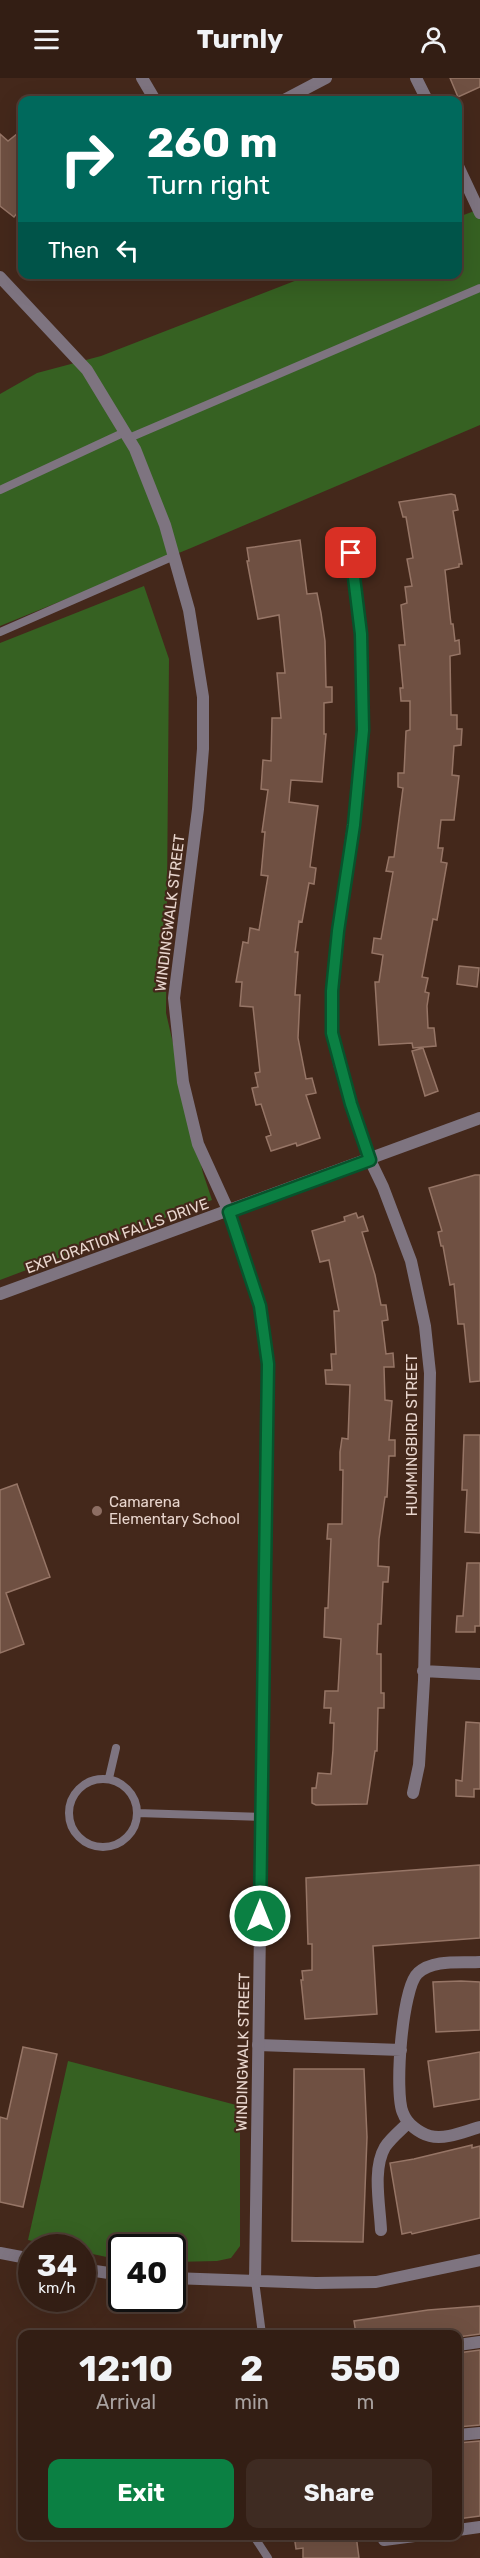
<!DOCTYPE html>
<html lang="en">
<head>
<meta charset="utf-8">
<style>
  body { margin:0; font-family:Rubik,sans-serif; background:#3e2b22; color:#f1f3f6; height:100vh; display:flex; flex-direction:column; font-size:22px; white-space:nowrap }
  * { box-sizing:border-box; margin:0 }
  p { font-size:20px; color:#a9a2a0 }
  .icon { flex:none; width:33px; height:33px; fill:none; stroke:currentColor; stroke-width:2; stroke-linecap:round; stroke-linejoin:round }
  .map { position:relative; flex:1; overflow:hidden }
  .sheet { position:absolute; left:18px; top:2252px; width:444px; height:210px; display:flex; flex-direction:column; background:#331e14; border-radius:12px; box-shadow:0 6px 24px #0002,0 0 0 2px #4e3c34 }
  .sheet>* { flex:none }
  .top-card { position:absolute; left:18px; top:18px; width:444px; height:183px; border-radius:12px; box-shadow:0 6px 24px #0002,0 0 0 2px #4e3c34; background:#00695c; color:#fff; overflow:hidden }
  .speed { position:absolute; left:18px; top:2156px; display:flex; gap:12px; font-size:30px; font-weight:700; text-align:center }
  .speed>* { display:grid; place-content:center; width:78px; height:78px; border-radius:50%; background:#331e14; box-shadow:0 6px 24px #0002,0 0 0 2px #4e3c34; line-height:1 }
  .speed small { font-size:15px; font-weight:400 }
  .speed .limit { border:3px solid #111; border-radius:9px; background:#fff; color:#111 }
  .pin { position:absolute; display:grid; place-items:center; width:51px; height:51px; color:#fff; margin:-26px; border-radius:12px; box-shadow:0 3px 9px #0006 }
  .me { position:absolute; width:66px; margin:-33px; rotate:0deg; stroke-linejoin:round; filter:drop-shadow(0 0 4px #0008) }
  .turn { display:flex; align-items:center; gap:21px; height:126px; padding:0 30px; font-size:27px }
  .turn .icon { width:78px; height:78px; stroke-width:2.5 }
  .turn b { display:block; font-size:42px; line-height:51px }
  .then { display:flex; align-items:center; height:57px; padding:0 30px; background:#0003; gap:12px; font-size:22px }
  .eta { display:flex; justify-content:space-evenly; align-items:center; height:102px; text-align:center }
  .eta b { font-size:36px; font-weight:700; line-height:42px }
  .action { display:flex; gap:12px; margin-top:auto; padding:12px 30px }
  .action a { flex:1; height:69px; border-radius:12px; background:#0b8043; color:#fff; font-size:24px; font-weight:700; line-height:69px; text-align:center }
  .action a+a { background:#3e2b22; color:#f1f3f6 }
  header { display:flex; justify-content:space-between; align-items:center; height:78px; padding:0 30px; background:#331e14; font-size:27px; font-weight:700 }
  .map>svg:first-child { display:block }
</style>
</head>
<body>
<header><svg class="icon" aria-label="menu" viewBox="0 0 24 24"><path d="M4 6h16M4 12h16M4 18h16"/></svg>Turnly<svg class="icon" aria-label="person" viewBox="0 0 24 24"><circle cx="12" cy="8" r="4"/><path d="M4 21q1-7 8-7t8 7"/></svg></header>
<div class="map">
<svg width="480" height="2480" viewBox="0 0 480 2480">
  <rect width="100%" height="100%" fill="#44281b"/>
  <path fill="#366122" d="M480 131V347L191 470 0 548V316L37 295 101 278 310 197 458 196V139Z
    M144 508 169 581 166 935 203 1095 212 1122 0 1202V565Z
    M68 1983 240 2028V2168L231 2180 217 2183 173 2184 172 2169H122L121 2182 83 2174 82 2169H60L28 2162Z"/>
  <path fill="#6f5042" stroke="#967566" stroke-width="1.5" d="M450 0H480V9L458 19Z
    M22 52V129L14 139 0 128V56L8 63Z
    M451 416 455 417 458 432 453 433 462 486H459V489L445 492 451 546H453L455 563 459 562 460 576 450 578 451 637H457V651H462L461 667 454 668 452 697 459 698 454 742H441L438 770H443L441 784 447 785 437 842 433 841 422 899 428 900 425 914 429 915 427 928 428 950H434L436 968 413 970 412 965 379 967 375 904H379L383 877 372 875 374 860 381 861 393 794 386 793 389 779H394L403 710 398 709V695H404L406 653 410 652V623H401L400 610H403L399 567H405L401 527 407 525 405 509 412 508 407 481 413 480 406 439H403L399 424Z
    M300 462 307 516 317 515 321 535 325 563 326 609H332V624L324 625V656H326L322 704 291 702 289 724 318 728 310 789 316 790 314 806 309 805 302 844 299 843 295 874H298L295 917H300L298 960 306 1001 312 1000 316 1015 306 1017 320 1060 297 1068 296 1065 271 1073 266 1059 271 1057 261 1026 256 1027 252 1010 258 1009 255 995 260 994 253 929 240 928 242 904H236L243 864 248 865 250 850 259 852 268 798 261 797 265 754H262L268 712 261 711 263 682 271 683 272 640H281L277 595H285L279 537 258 541 247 483H249L247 470Z
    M459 888 479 890 477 909 457 906Z
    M423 970 438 1013 425 1018 412 973Z
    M475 1097H480V1303L470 1304 464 1246H458L454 1206 450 1207 443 1168H441L438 1154 442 1153 429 1110Z
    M356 1135 358 1140 363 1138 368 1153 362 1154 375 1197 381 1227H386L388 1242 382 1243 386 1276 393 1275 394 1289H384L385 1322 392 1323 389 1362H395V1378H389L387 1419H385L379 1461 378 1488 389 1489 388 1504H383L381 1546H378L377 1576H381V1615H384V1630H378L377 1673H375L367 1726 316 1727 312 1725V1710H316L318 1695 331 1696 333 1672 334 1645H330L331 1630H324L325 1613H338L341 1561 324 1559 325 1530H328L331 1461H327L328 1446H342L343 1392H340V1374L342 1360 348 1361 350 1307 326 1306 325 1292H332L331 1276H336L334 1233H339L329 1182 320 1184 312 1153 345 1143 344 1139Z
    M464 1357H480V1455L465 1454 467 1412H462Z
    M17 1406 50 1499 6 1515 24 1566 0 1575V1412Z
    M467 1485H480V1548H475V1554H456L457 1538H463Z
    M466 1644 480 1645V1711H474V1719L456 1718V1702L462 1703Z
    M480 1787V1860L373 1868 377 1936 305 1941 301 1902H303L302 1893 312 1892V1866H308L306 1800Z
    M461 1903 480 1904V1952L436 1954 433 1904Z
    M23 1969 57 1976 23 2129 0 2124V2039L7 2041Z
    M480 1974V2021L434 2029 428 1983Z
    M294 1991H364L367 2059 363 2164 292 2163Z
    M472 2067V2070L480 2068V2140L412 2156 411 2154 402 2156 390 2085 414 2081Z
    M480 2228V2256L458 2259V2256H356L354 2243 428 2232Z
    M480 2272V2347L458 2349V2275Z
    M480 2363V2438L458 2441V2365Z
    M294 2457H356L359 2480H303V2470L296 2471Z"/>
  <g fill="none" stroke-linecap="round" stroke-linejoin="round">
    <path stroke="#7e7480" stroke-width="8" d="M129 360 480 210
      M0 412 125 354
      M0 554 174 478
      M109 1700 116 1670
      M69 1735a34 34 0 1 1 68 0a34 34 0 1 1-68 0Z
      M137 1735 261 1739
      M255 2203 262 2256
      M253 2457 268 2480"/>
    <path stroke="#7e7480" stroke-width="12" d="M142 0 155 22
      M416 0 427 22
      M284 22 326 0
      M458 88 480 135
      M351 475 361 556 363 652 356 726 338 853 332 913V955L340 989 370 1082 383 1109 411 1183 425 1248 430 1295 424 1602 419 1687 413 1715
      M423 1593 480 1596
      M480 1884C460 1885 433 1881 418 1895 402 1909 394 2016 403 2035 407 2046 419 2055 430 2058 446 2062 465 2053 480 2049
      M258 1967 401 1972
      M381 2152C380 2128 372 2091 385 2069 391 2060 401 2052 408 2045
      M458 2267 480 2264
      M458 2357 480 2355
      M458 2452 480 2449
      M384 2462 422 2457"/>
    <path stroke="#7e7480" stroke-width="12" d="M0 199 87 292 135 371 165 447 189 532 203 619V671L198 731 174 920 183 1004 198 1066 229 1134 260 1228 268 1286 255 2203
      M0 1216 480 1040
      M0 2175 32 2181
      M82 2191 122 2197
      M172 2200 316 2205 376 2204 480 2182"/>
  </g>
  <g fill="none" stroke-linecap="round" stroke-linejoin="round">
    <g stroke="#07532c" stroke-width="15">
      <path id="route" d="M260 1838 268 1286 260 1228 229 1134 370 1082 351 1026 332 955V913L338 853 354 747 363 652 361 556 351 475"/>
    </g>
    <use href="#route" stroke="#0b8043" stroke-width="10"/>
  </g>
  <circle fill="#8d6e63" stroke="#44281b" stroke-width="2" cx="97" cy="1433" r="6"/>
  <g text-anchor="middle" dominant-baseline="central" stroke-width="4.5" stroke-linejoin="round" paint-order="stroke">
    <g font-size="15" fill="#e9d6ce" stroke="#44281b">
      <text transform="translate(170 835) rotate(-83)">WINDINGWALK STREET</text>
      <text transform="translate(117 1158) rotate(-20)">EXPLORATION FALLS DRIVE</text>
      <text transform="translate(412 1357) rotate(-90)">HUMMINGBIRD STREET</text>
      <text transform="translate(243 1974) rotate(-89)">WINDINGWALK STREET</text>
    </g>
    <g font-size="15" fill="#e9d6ce" stroke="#44281b" text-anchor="start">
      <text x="109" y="1424">Camarena<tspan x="109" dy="17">Elementary School</tspan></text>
    </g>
  </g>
</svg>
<div class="speed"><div>34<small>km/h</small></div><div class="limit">40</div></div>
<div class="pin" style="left:351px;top:475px;background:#d93025"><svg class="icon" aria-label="arrive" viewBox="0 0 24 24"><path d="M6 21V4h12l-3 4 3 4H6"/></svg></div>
<svg class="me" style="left:260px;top:1838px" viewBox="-20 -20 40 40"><circle r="17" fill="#0b8043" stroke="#fff" stroke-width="3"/><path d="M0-11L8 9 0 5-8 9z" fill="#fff"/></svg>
<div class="top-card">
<div class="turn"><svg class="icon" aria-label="right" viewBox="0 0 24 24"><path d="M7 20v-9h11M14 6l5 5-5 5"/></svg><div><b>260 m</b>Turn right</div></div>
<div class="then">Then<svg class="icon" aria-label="left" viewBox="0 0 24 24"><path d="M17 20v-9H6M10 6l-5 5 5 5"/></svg></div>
</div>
<section class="sheet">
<div class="eta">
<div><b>12:10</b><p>Arrival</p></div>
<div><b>2</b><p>min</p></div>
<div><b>550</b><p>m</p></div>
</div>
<div class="action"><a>Exit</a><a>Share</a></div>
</section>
</div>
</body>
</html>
